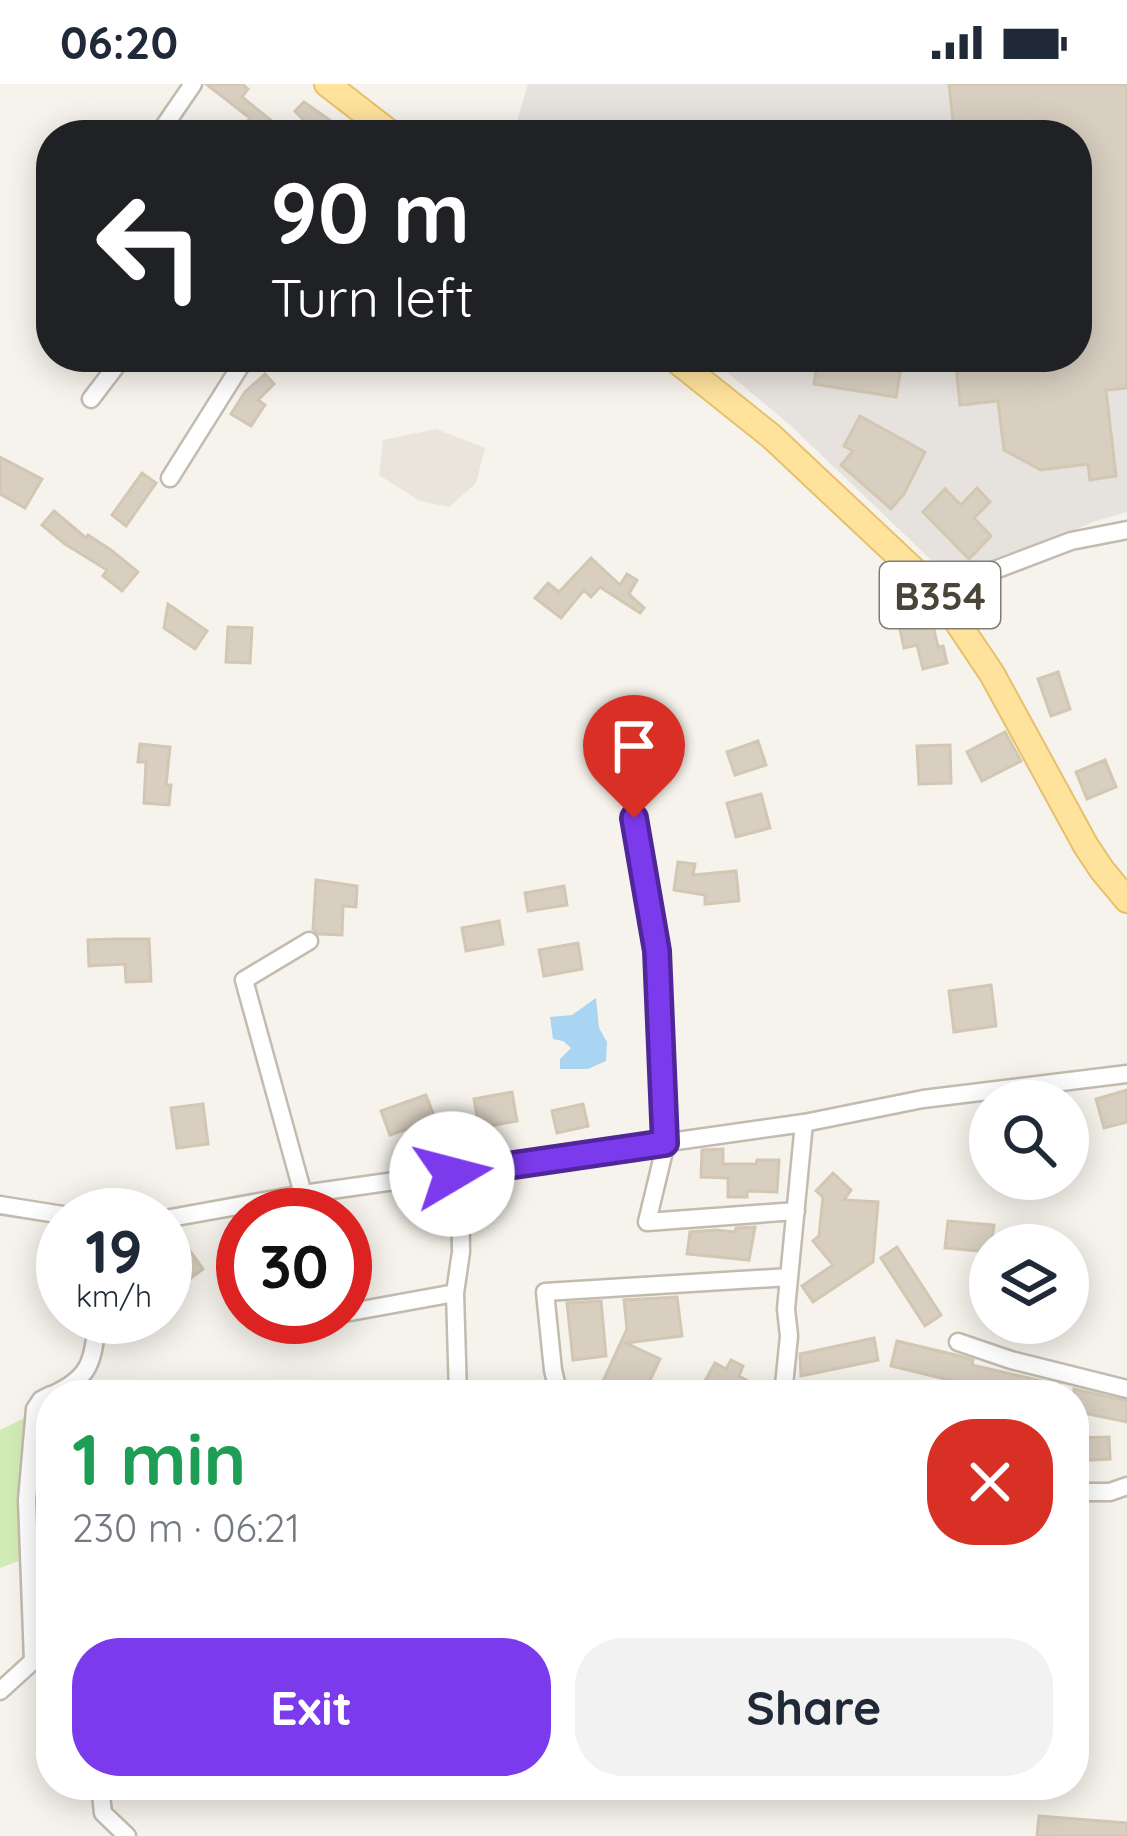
<!DOCTYPE html>
<html lang="en">
<head>
<meta charset="utf-8">
<style>
  body { margin:0; font-family:Quicksand,sans-serif; background:#f2f2f3; color:#1f2937; height:100vh; display:flex; flex-direction:column; font-size:45px; white-space:nowrap }
  * { box-sizing:border-box; margin:0 }
  p { font-size:39px; color:#747a83 }
  .icon { flex:none; width:66px; height:66px; fill:none; stroke:currentColor; stroke-width:2; stroke-linecap:round; stroke-linejoin:round }
  .map { position:relative; flex:1; overflow:hidden }
  .panel { position:absolute; left:36px; top:1296px; width:1053px; height:420px; display:flex; flex-direction:column; background:#fff; border-radius:48px; box-shadow:0 6px 30px #0003 }
  .panel>* { flex:none }
  .guide { position:absolute; left:36px; top:36px; width:1056px; height:252px; border-radius:48px; box-shadow:0 6px 30px #0003; background:#202124; color:#fff; overflow:hidden }
  .fabs { position:absolute; left:969px; top:996px; display:grid; gap:24px }
  .fabs a { display:grid; place-items:center; width:120px; height:120px; border-radius:50%; background:#fff; box-shadow:0 6px 30px #0003; font-size:60px }
  .speed { position:absolute; left:36px; top:1104px; display:flex; gap:24px; font-size:60px; font-weight:700; text-align:center }
  .speed>* { display:grid; place-content:center; width:156px; height:156px; border-radius:50%; background:#fff; box-shadow:0 6px 30px #0003; line-height:1 }
  .speed small { font-size:30px; font-weight:400 }
  .speed .limit { border:18px solid #d22; background:#fff; color:#111 }
  .pin { position:absolute; display:grid; place-items:center; width:102px; height:102px; color:#fff; margin:-123px -51px; border-radius:50% 50% 50% 0; rotate:-45deg; box-shadow:0 0 12px #0007 }
  .pin .icon { rotate:45deg }
  .me { position:absolute; width:132px; margin:-66px; rotate:82deg; stroke-linejoin:round; filter:drop-shadow(0 0 9px #0008) }
  .turn { display:flex; align-items:center; gap:42px; height:252px; padding:0 36px; font-size:54px }
  .turn .icon { width:156px; height:156px; stroke-width:2.5 }
  .turn b { display:block; font-size:84px; line-height:102px }
  .round { display:grid; place-items:center; flex:none; width:126px; height:126px; border-radius:48px; background:#f2f2f3 }
  .overview { display:flex; align-items:center; justify-content:space-between; height:204px; padding:0 36px }
  h1 { font-size:72px; font-weight:700; line-height:90px; color:#1e9e55 }
  .cta { display:flex; gap:24px; margin-top:auto; padding:24px 36px }
  .cta a { flex:1; height:138px; border-radius:48px; background:#7c3aed; color:#fff; font-size:48px; font-weight:700; line-height:138px; text-align:center }
  .cta a+a { background:#f2f2f3; color:#1f2937 }
  .status { display:flex; justify-content:space-between; align-items:center; height:84px; padding:0 60px; background:#fff; direction:ltr }
  .status svg { height:33px; fill:currentColor }
  .map>svg:first-child { display:block }
</style>
</head>
<body>
<div class="status"><b>06:20</b><svg viewBox="0 0 49 12"><path d="M0 12V9h3v3zM5 12V6h3v6zM10 12V3h3v9zM15 12V0h3v12zM26 1h20v11H26zM47 4h2v5h-2z"/></svg></div>
<div class="map">
<svg width="1127" height="1752" viewBox="0 0 1127 1752">
  <rect width="100%" height="100%" fill="#f6f3ec"/>
  <path fill="#eae5da" d="M436 345 485 364 476 399 449 423 420 417 379 391 383 356Z"/>
  <path fill="#e6e2dd" d="M528 0H1127V428L1093 438 953 497 790 341 709 273H1077V51H513Z"/>
  <path fill="#d2eab5" d="M25 1334 24 1475 0 1484V1346Z"/>
  <path fill="#a9d4f2" d="M596 914 599 944 607 958 606 977 588 985H560V975L571 964 563 957 553 955 550 933 572 931Z"/>
  <path fill="#d8cfc1" stroke="#d3c7b4" stroke-width="3" d="M206 0H242L248 5 242 13 278 42 271 51H236L250 34Z
    M949 0H1127V304L1106 306 1116 392 1090 396 1088 380 1041 386 1004 366 998 317 960 321 955 273H1077V51H980V44L954 47Z
    M304 18 351 51H318L295 27Z
    M818 273 860 276 861 273H881L880 279 901 283 896 313 814 300Z
    M265 290 274 300 258 316 265 321 251 342 231 330 245 308Z
    M860 332 925 368 904 410 891 425 841 381 853 367 844 362Z
    M0 373 42 395 25 424 0 410Z
    M142 389 156 399 126 442 112 431Z
    M977 404 990 418 974 434 991 452 969 475 923 428 945 405 961 421Z
    M54 427 86 454 88 451 111 466 138 488 122 507 103 492 107 486 65 460 42 441Z
    M591 474 620 501 627 490 637 496 629 510 644 524 640 529 600 503 591 513 584 506 561 534 535 514 548 499 559 508Z
    M168 520 207 547 195 565 164 544Z
    M932 537 938 563 943 562 947 579 923 585 917 561 904 564 900 545Z
    M228 543 252 544 250 579 226 578Z
    M1058 588 1070 625 1051 632 1038 595Z
    M1005 648 1021 677 982 697 967 668Z
    M758 657 766 681 735 691 727 668Z
    M140 660 170 663 166 701H171L169 721 144 719 146 678H138Z
    M950 661 951 699 919 700 917 662Z
    M621 662 637 664 635 681 658 683 656 706 616 703Z
    M1105 676 1116 703 1087 715 1076 688Z
    M761 710 770 744 736 753 727 719Z
    M678 778 695 780 693 791 736 787 739 817 705 820V811L674 806Z
    M316 796 357 802 356 823 343 822 342 851 319 850 313 845Z
    M564 802 567 821 528 827 525 809Z
    M499 837 503 860 466 867 462 844Z
    M116 855H149L151 897 126 898 125 880 89 882 88 856Z
    M578 859 582 885 544 892 539 866Z
    M991 901 996 942 954 948 949 907Z
    M1127 1006V1038L1104 1044 1096 1015Z
    M512 1008 517 1037 479 1044 474 1015Z
    M426 1011 435 1035 390 1051 381 1027Z
    M203 1020 208 1060 177 1064 171 1024Z
    M583 1020 588 1042 557 1049 552 1027Z
    M723 1065V1080H756L757 1076H779L777 1108 747 1107V1113H728V1094L701 1093 702 1066Z
    M833 1089 851 1106 844 1116 878 1118 873 1178 813 1218 802 1202 833 1181 813 1157 819 1152 823 1113 816 1107Z
    M948 1137 994 1141 990 1168 945 1164Z
    M755 1143 749 1176 687 1170 690 1148 716 1146 735 1148 736 1144Z
    M187 1163 203 1185 170 1209 165 1203V1179Z
    M897 1163 941 1231 925 1242 881 1174Z
    M677 1213 682 1252 626 1259 660 1275 643 1311H605L598 1308 627 1245 624 1216Z
    M601 1217 606 1272 573 1276 567 1219Z
    M874 1254 878 1276 801 1292 800 1270Z
    M897 1257 960 1272 973 1276 972 1281 1060 1301 1058 1311H1011L891 1282Z
    M731 1276 743 1282 739 1292 750 1298 743 1311H697L715 1279 726 1285Z
    M1074 1305 1127 1317V1338L1074 1327Z
    M1109 1353 1110 1375 1074 1377V1354Z
    M1039 1732 1127 1739V1752H1037Z"/>
  <g fill="none" stroke-linecap="round" stroke-linejoin="round">
    <g stroke="#c2bbae" stroke-width="21">
      <path id="minor" d="M158 51 193 0
        M91 315 123 273
        M170 394 246 273
        M937 508 1071 457 1127 446
        M635 734 657 867 666 1059 647 1138 796 1127
        M303 1110 244 896 309 857
        M0 1121 63 1131
        M165 1135 303 1110 804 1039 923 1015 1127 990
        M455 1209 458 1311
        M345 1229 455 1209 461 1168 460 1089
        M313 1235 324 1233
        M958 1258 1011 1276 1127 1305
        M52 1311C94 1292 92 1275 98 1233
        M559 1311 553 1286 545 1208 789 1193
        M783 1311 789 1252 786 1225 804 1039
        M1074 1408H1110L1127 1402
        M0 1607 33 1577 27 1416 35 1325 41 1316 51 1311
        M100 1701 103 1729 127 1752"/>
    </g>
    <g stroke="#e6c16a" stroke-width="28">
      <path id="primary" d="M327 0 393 51
        M672 273 771 352 937 508 992 590 1086 762 1102 786 1127 816"/>
    </g>
    <use href="#minor" stroke="#fff" stroke-width="16"/>
    <use href="#primary" stroke="#ffe39c" stroke-width="24"/>
  </g>
  <g fill="none" stroke-linecap="round" stroke-linejoin="round">
    <g stroke="#51269a" stroke-width="30">
      <path id="route" d="M452 1090 665 1059 657 867 634 734"/>
    </g>
    <use href="#route" stroke="#7c3aed" stroke-width="21"/>
  </g>
  <g text-anchor="middle" dominant-baseline="central" stroke-width="9" stroke-linejoin="round" paint-order="stroke">
    <rect fill="#fff" stroke="#817c74" stroke-width="3" x="880" y="478" width="120" height="66" rx="9"/>
    <g font-size="39" font-weight="bold" fill="#4b4439">
      <text x="940" y="511">B354</text>
    </g>
  </g>
</svg>
<div class="fabs">
<a><svg class="icon" aria-label="search" viewBox="0 0 24 24"><circle cx="10" cy="10" r="6"/><path d="M15 15l6 6"/></svg></a>
<a><svg class="icon" aria-label="layers" viewBox="0 0 24 24"><path d="M12 4l9 5-9 5-9-5zM3 14l9 5 9-5"/></svg></a>
</div>
<div class="speed"><div>19<small>km/h</small></div><div class="limit">30</div></div>
<div class="pin" style="left:634px;top:734px;background:#d93025"><svg class="icon" aria-label="arrive" viewBox="0 0 24 24"><path d="M6 21V4h12l-3 4 3 4H6"/></svg></div>
<svg class="me" style="left:452px;top:1090px" viewBox="-20 -20 40 40"><circle r="19" fill="#fff"/><path d="M0-13L10 11 0 6-10 11z" fill="#7c3aed"/></svg>
<div class="guide">
<div class="turn"><svg class="icon" aria-label="left" viewBox="0 0 24 24"><path d="M17 20v-9H6M10 6l-5 5 5 5"/></svg><div><b>90 m</b>Turn left</div></div>
</div>
<section class="panel">
<div class="overview"><div><h1>1 min</h1><p>230 m · 06:21</p></div><a class="round" style="background:#d93025;color:#fff"><svg class="icon" aria-label="close" viewBox="0 0 24 24"><path d="M6 6l12 12M18 6L6 18"/></svg></a></div>
<div class="cta"><a>Exit</a><a>Share</a></div>
</section>
</div>
</body>
</html>
